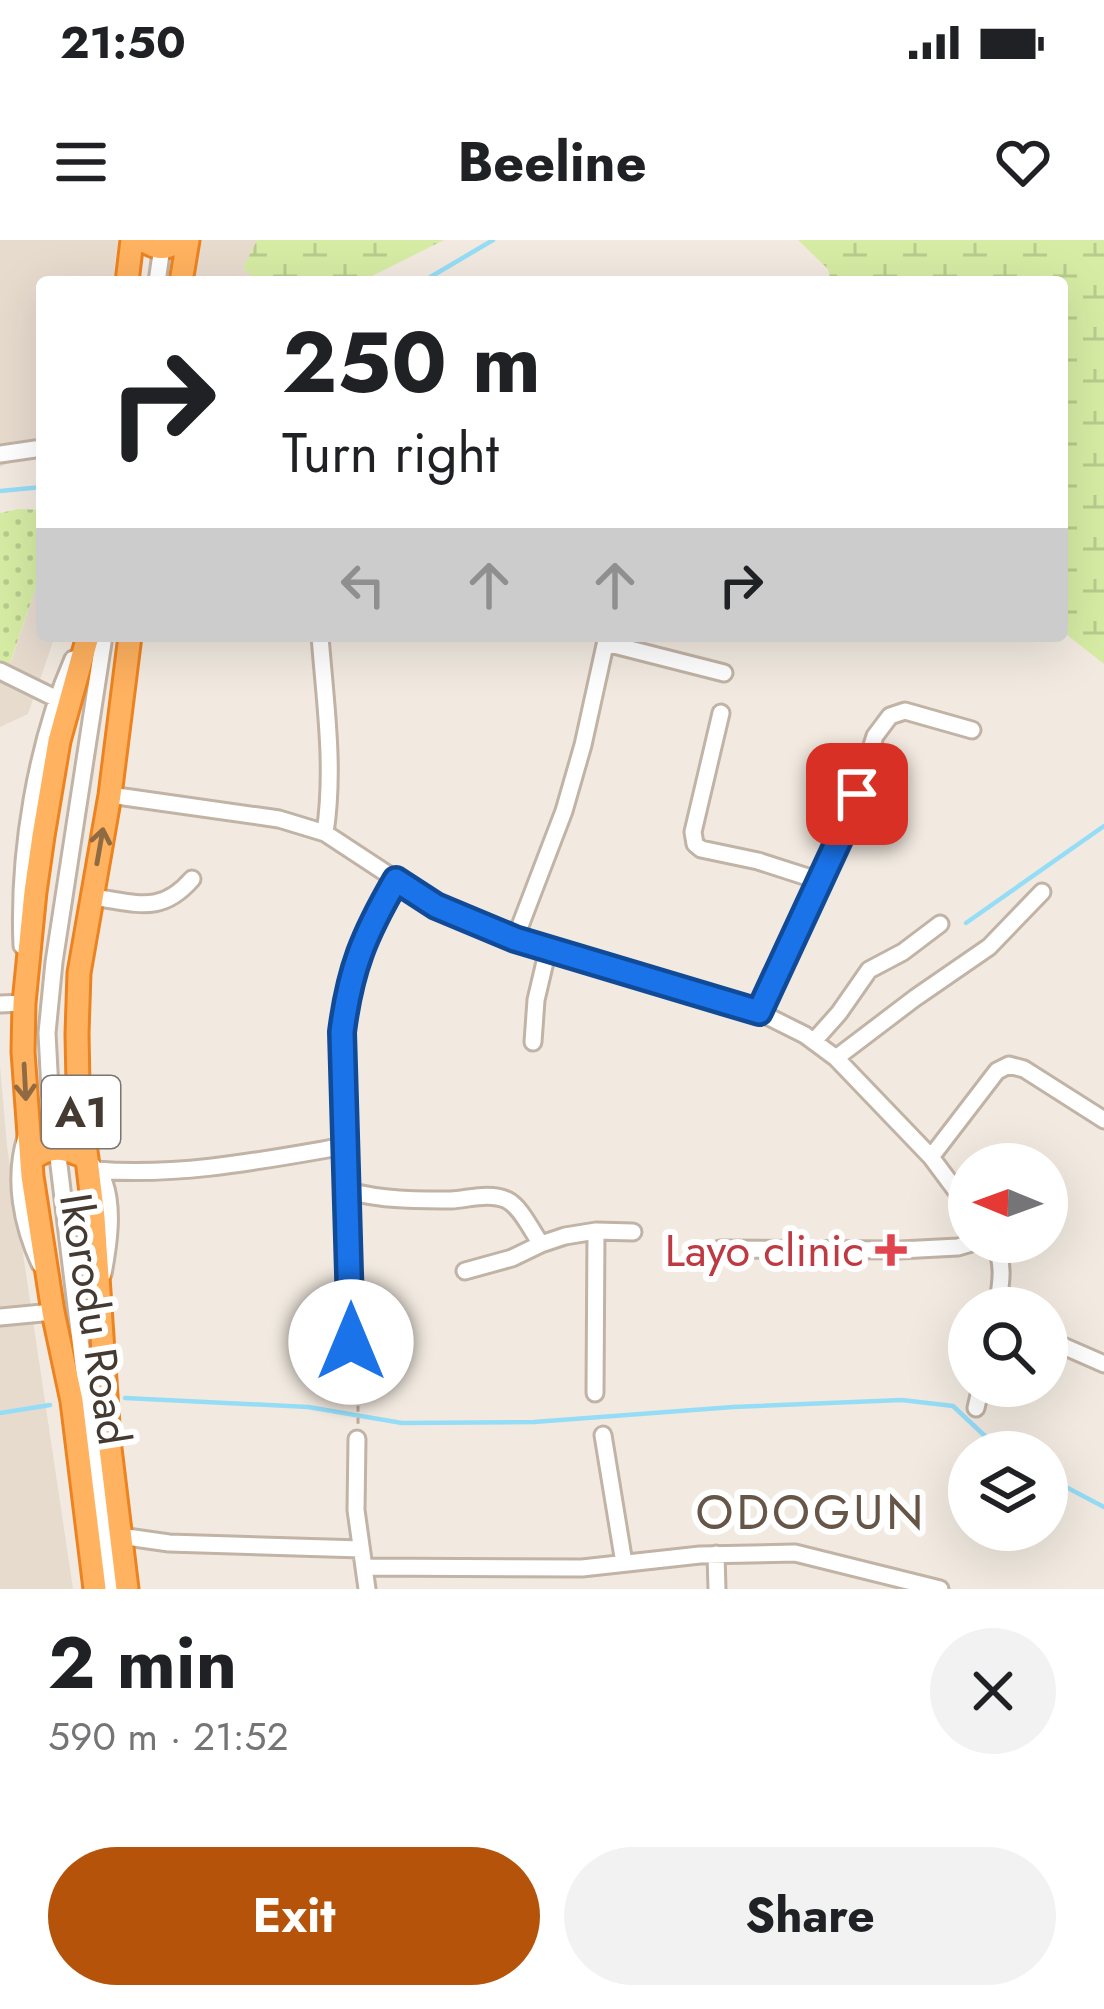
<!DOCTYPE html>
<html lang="en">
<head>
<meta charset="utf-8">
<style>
  body { margin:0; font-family:Jost,sans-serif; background:#f2f2f2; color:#202124; height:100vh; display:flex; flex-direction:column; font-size:45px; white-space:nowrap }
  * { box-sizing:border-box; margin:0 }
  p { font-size:39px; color:#757577 }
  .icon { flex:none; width:66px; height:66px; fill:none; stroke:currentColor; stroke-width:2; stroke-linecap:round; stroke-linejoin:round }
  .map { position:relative; height:1349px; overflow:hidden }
  .panel { display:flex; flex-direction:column; background:#fff; flex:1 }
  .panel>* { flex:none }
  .top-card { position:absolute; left:36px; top:36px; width:1032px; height:366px; border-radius:12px; box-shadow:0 12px 48px #0002; background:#fff; color:#202124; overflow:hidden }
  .needle { width:78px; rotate:271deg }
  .fabs { position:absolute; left:948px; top:903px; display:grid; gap:24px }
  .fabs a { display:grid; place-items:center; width:120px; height:120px; border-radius:50%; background:#fff; box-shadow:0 12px 48px #0002; font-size:60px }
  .pin { position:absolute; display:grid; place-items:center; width:102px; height:102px; color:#fff; margin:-51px; border-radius:24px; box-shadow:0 6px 18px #0006 }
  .me { position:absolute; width:132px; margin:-66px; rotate:0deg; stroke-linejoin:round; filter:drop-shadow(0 0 9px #0008) }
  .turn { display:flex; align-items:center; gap:42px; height:252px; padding:0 48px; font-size:54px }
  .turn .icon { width:156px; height:156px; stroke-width:2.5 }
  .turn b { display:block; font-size:84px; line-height:102px }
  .lanes { display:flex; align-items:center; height:114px; padding:0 48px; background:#0003; justify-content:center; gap:60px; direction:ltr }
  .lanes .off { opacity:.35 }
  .round { display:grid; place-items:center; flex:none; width:126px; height:126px; border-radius:63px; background:#f2f2f2 }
  .overview { display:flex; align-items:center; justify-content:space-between; height:204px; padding:0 48px }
  h1 { font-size:72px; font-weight:700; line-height:90px }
  .button { display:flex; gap:24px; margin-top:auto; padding:24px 48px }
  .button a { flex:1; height:138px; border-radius:72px; background:#b45309; color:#fff; font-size:48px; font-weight:700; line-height:138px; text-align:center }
  .button a+a { background:#f2f2f2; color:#202124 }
  .status { display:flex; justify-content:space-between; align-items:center; height:84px; padding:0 60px; background:#fff; direction:ltr }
  .status svg { height:33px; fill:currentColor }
  header { display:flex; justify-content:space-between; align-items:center; height:156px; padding:0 48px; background:#fff; font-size:54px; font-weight:700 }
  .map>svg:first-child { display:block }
</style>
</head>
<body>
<div class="status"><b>21:50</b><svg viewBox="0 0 49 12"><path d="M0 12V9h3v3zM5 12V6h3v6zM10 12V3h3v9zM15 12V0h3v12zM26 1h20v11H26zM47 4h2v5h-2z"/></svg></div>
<header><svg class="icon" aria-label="menu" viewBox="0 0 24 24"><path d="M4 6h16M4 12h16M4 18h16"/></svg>Beeline<svg class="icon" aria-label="heart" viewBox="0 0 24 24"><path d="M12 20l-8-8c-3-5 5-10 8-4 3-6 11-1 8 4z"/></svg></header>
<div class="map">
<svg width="1104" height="1349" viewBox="0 0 1104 1349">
  <defs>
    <pattern id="grass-dots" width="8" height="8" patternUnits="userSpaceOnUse" patternTransform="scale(3)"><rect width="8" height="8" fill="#d6eca4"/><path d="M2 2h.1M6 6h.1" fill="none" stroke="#b9cb8e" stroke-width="1.8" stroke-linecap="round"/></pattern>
    <pattern id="wetland-marsh" width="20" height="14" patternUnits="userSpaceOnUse" patternTransform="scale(3)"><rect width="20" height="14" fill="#d6eca4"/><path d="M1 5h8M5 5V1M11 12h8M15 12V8" fill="none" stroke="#b9cb8e"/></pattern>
  </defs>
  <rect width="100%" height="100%" fill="#f2eae0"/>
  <path fill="#e7dbce" d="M0 0H118L113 42H42V218L15 220 0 227Z
    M198 0H257L243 28 258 42H192Z
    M42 329V396H55L28 474 0 487V421L11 422Z
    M0 826 7 906 73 1349H0Z"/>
  <path fill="url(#grass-dots)" d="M19 269 42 270V329L10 423 0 421V273Z"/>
  <path fill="url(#wetland-marsh)" d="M257 0H444L360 42H258L243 28Z
    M798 0H1104V424L1062 391V42H831L828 29Z"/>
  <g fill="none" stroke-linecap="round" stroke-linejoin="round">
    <path stroke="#95ddf7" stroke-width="4.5" d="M422 42 493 0
      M0 251 42 247
      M966 683 1104 586
      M125 1158 308 1167 402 1183 534 1182 733 1167 902 1160 953 1166 1002 1212
      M0 1173 50 1165
      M1047 1237 1104 1267"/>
    <g stroke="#c1b3a5" stroke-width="21">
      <path id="minor" d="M157 42 163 0
        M0 214 42 208
        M104 396 54 722 47 793 50 850 110 1349
        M320 396C325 462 335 527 325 593
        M606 403 724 433
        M0 431 57 459
        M721 473 693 592 695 604 701 609 758 621 820 641
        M110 555 279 579 325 593 436 666 464 679 515 699 759 772 805 795 836 818 931 917 969 968
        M91 657C135 662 160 676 192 639
        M515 699 564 571 583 505 607 396
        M22 706C18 613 36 504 73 419
        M0 764 24 763V754
        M759 772 849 579 875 496 890 476 905 471 972 490
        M814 801 839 773 869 730 903 712 940 684
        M533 802 536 760 548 709
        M836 818 915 758 989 707 1042 652
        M26 897C13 939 22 985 40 1024
        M931 917 997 831 1009 825 1024 829 1104 880
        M92 925C94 927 103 940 104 942 114 969 108 1007 103 1034
        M96 930C179 937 264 920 345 906
        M348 951C382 960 416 960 451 960 469 959 489 952 507 960 521 967 531 990 541 1004
        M994 1002C1005 1024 1001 1044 997 1068
        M720 1009 900 1010 958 1007 975 1002
        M465 1031 512 1018 541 1004 565 996 596 991
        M0 1077 53 1072
        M1047 1099 1104 1124
        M351 1141 342 792C350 729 365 695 396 640
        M595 1153 596 991 633 992
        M976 1168 981 1146
        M603 1195 624 1323
        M357 1199 356 1270 367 1349
        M120 1296 169 1303 361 1309
        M716 1314 717 1349
        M364 1327 582 1328 700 1315 795 1313 940 1349"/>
    </g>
    <g stroke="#ec8320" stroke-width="27">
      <path id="highway" d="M143 0C156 9 166 11 179 0
        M127 42 132 0
        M181 42 188 0
        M88 396 59 501 43 596 35 652 24 763 23 812 32 936 53 1072 72 1161 95 1349
        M31 920C50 904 66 908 87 918
        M127 1349 109 1200 94 978 78 844 77 794 79 733 110 555 130 396"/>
    </g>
    <path stroke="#c2aa92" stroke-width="3" stroke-dasharray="6 6" stroke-linecap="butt" d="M354 1155 358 1161V1186"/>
    <use href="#minor" stroke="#fff" stroke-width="15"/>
    <use href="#highway" stroke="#ffb25f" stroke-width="21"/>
  </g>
  <defs><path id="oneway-shaft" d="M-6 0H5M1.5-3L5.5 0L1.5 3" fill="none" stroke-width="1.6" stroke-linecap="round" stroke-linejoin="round" transform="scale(3)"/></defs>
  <g stroke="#8f6a43">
    <use href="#oneway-shaft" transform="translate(100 606) rotate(-80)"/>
    <use href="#oneway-shaft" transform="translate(25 842) rotate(87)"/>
  </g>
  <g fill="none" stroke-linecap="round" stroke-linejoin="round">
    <g stroke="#114b97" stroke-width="30">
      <path id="route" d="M351 1102 342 792C350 729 364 695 396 640L436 666 515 699 759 772 849 578 857 554"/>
    </g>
    <use href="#route" stroke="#1a73e8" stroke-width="21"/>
  </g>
  <path fill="#e0444e" stroke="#fff" stroke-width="4.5" d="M885 992h12v12h12v12h-12v12h-12v-12h-12v-12h12z"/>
  <g text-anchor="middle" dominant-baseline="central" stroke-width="12" stroke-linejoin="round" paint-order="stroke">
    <rect fill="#fff" stroke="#7c756f" stroke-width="3" x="42" y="836" width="78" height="72" rx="9"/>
    <g font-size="42" font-weight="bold" fill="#443a31">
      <text x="81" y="872">A1</text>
    </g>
    <g font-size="45" fill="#be3a42" stroke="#fff" text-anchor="end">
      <text x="864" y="1010">Layo clinic</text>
    </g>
    <g font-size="45" fill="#443a31" stroke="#fff">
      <text transform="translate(95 1079) rotate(81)">Ikorodu Road</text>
    </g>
    <g font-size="48" letter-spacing="3" fill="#675647" stroke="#fff">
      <text x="811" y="1272">ODOGUN</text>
    </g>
  </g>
</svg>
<div class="fabs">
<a><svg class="needle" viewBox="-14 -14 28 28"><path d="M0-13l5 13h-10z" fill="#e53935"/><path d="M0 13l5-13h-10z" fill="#757577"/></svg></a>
<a><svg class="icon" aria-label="search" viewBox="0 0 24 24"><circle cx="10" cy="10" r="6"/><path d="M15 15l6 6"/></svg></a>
<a><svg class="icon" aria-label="layers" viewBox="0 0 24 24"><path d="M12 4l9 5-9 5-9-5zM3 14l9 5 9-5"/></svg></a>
</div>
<div class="pin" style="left:857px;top:554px;background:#d93025"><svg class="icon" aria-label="arrive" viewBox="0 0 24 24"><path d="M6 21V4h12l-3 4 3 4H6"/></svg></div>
<svg class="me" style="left:351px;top:1102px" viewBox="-20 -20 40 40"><circle r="19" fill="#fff"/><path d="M0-13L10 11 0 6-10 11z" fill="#1a73e8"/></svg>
<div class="top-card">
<div class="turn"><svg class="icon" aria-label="right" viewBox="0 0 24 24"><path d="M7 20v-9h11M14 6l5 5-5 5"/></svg><div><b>250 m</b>Turn right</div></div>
<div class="lanes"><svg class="icon off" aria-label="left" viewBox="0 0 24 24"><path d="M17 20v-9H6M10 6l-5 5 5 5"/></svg><svg class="icon off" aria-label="ahead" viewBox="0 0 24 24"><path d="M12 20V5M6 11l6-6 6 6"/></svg><svg class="icon off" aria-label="ahead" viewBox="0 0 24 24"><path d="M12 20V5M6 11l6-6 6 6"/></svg><svg class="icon" aria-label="right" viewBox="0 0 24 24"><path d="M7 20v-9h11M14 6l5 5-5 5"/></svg></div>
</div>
</div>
<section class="panel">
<div class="overview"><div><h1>2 min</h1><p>590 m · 21:52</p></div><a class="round"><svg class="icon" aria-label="close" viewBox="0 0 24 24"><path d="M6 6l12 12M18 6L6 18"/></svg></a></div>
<div class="button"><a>Exit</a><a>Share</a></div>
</section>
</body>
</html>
